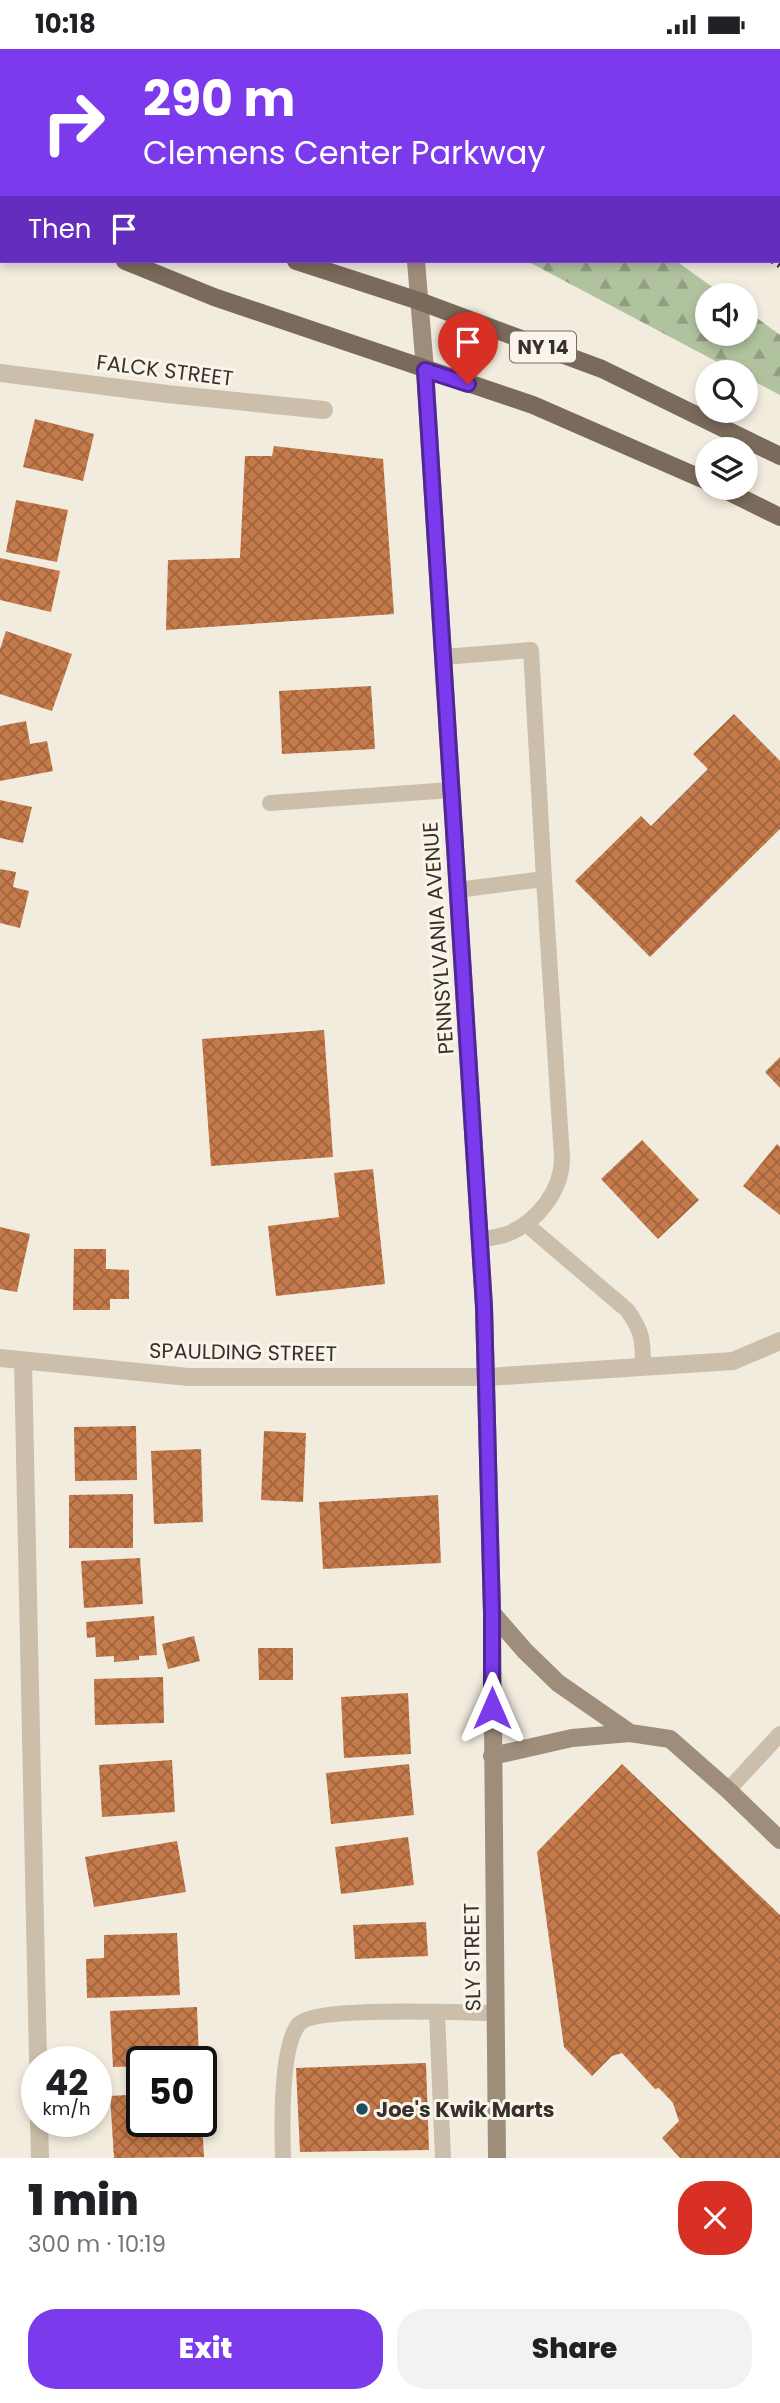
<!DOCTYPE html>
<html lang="en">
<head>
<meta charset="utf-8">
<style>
  body { margin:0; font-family:Poppins,sans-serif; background:#f2f2f2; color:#202124; height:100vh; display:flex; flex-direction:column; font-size:26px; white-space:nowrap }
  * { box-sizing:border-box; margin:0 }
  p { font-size:23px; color:#757577 }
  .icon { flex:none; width:38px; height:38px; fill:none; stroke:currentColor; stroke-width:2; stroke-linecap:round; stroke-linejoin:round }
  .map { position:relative; height:2109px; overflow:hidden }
  .details { display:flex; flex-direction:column; background:#fff; flex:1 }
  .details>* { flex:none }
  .banner { position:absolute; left:0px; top:0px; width:780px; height:214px; box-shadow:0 4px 10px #0003; background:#7c3aed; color:#fff; overflow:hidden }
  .fabs { position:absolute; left:695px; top:234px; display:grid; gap:14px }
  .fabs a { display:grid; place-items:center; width:63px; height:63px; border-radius:50%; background:#fff; box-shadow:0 4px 10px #0003; font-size:35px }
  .speed { position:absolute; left:21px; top:1997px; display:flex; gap:14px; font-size:35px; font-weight:700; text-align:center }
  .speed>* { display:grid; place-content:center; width:91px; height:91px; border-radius:50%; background:#fff; box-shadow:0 4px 10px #0003; line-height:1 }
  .speed small { font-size:18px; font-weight:400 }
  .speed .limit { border:4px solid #111; border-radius:10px; background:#fff; color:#111 }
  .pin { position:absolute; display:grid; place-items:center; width:60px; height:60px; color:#fff; margin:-72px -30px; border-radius:50% 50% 50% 0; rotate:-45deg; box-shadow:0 0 7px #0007 }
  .pin .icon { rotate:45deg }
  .me { position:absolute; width:77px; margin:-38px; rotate:0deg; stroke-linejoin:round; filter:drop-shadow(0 0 5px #0008) }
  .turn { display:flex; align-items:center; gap:24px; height:147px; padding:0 28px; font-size:32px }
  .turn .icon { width:91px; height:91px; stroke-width:2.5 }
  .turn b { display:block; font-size:49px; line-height:60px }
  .then { display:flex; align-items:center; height:66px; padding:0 28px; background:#0003; gap:14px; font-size:26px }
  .round { display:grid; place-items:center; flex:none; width:74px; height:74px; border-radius:28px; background:#f2f2f2 }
  .head { display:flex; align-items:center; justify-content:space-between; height:119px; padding:0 28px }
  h1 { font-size:42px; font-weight:800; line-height:52px }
  .button { display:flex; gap:14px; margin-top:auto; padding:14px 28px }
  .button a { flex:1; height:80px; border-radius:28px; background:#7c3aed; color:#fff; font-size:28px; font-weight:800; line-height:80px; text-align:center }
  .button a+a { background:#f2f2f2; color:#202124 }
  .status { display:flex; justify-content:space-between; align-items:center; height:49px; padding:0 35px; background:#fff; direction:ltr }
  .status svg { height:19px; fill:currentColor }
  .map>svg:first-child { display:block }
</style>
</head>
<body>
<div class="status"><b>10:18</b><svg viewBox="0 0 49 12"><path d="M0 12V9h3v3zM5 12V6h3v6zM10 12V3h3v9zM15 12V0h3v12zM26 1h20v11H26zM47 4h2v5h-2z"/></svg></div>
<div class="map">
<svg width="780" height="2109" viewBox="0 0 780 2109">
  <defs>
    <pattern id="forest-firs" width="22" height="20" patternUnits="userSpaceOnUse" patternTransform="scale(1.75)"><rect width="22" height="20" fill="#b1c29e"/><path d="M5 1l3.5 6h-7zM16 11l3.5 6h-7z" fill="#919e81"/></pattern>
    <pattern id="building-cross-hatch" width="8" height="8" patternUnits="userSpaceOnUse" patternTransform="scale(1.75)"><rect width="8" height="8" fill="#c47a4b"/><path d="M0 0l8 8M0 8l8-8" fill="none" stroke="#a0643f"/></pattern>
  </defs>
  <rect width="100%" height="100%" fill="#f2ecde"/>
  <path fill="url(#forest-firs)" d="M527 212H676L725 247H707V285H746V261L780 286V346L746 328V324H738Z"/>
  <path fill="url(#building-cross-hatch)" d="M35 370 94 385 83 432 23 418Z
    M274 397 383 410 394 565 166 581 168 511 240 509 245 407H272Z
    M16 451 68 461 57 513 6 503Z
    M0 509 60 522 51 563 0 551Z
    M6 582 72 605 52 662 0 645V600Z
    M371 637 375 700 282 705 279 642Z
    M734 665 780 712V780L650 908 575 832 641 767 651 777 708 720 693 705Z
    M26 672 30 695 47 692 53 722 0 732V677Z
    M0 751 32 758 23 794 0 789Z
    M0 820 16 823 13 838 29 842 20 879 0 874Z
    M324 981 333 1108 211 1117 202 990Z
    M780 1008V1039L765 1023Z
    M642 1091 699 1151 658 1190 601 1130Z
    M777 1095 780 1098V1166L743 1137Z
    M373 1120 385 1235 276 1247 268 1177 339 1168 334 1124Z
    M0 1178 30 1185 17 1243 0 1240Z
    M74 1200H106V1220L129 1221V1250H110V1261H73Z
    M136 1377 137 1431 75 1432 74 1378Z
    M264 1382 306 1384 303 1453 261 1451Z
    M201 1400 203 1473 154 1475 151 1402Z
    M133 1445V1499H69V1446Z
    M438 1446 441 1514 323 1520 319 1453Z
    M140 1509 143 1555 84 1559 81 1512Z
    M154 1567 157 1606 139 1607V1611L114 1613V1607L96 1608 95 1588 87 1589 86 1573Z
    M194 1587 200 1612 168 1620 162 1595Z
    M258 1599H293V1631H259Z
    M163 1628 164 1674 95 1676 94 1630Z
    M408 1644 411 1705 344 1709 341 1648Z
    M172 1711 175 1763 102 1768 99 1716Z
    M409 1715 414 1766 331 1775 326 1724Z
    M622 1715 780 1866V2109H680L662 2089 679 2072 673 2054 659 2039 655 2040 622 2004 612 2007 592 2027 564 1998 537 1803Z
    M408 1788 414 1836 341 1845 335 1798Z
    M177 1792 186 1843 94 1858 85 1808Z
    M426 1873 428 1907 355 1910 353 1876Z
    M177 1884 180 1946 87 1949 86 1910 104 1909V1886Z
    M197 1958 199 2012H142V2017L113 2018 110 1962Z
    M426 2014 429 2101 300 2103 296 2019Z
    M142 2045V2072H202L204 2108 114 2109 110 2047Z"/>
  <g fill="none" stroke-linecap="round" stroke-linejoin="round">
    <path stroke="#cbbeaa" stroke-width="16" d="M685 2 692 0
      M443 608 531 601 544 830
      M270 754 451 741
      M457 841 544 830 562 1109C562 1142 537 1173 507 1185 499 1188 489 1189 480 1191
      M526 1175 627 1261C643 1282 643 1293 643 1318
      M728 1741 780 1685
      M437 1964 443 2109
      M283 2109C282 2078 280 2001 298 1976 313 1956 464 1964 495 1964"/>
    <path stroke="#cbbeaa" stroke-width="18" d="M0 324 167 345 324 361
      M0 1309 188 1328H487L733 1312 780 1292
      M23 1313 38 2012
      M39 2072 40 2109"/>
    <path stroke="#9e8d7b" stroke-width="18" d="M397 0V2
      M416 212 425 321 484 1258 492 1564 497 2109
      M492 1564 525 1602 558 1634 630 1684
      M492 1707 572 1689 630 1684 670 1690 728 1741 780 1791"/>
    <path stroke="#7a6a5b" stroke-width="18" d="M0 80 2 81
      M0 153 2 154
      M125 212 214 248 533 356 707 432
      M296 212 419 252 602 320 780 407
      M721 439 780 468"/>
    <path stroke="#38302a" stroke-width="5" stroke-dasharray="2 5" stroke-linecap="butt" d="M474 0 476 2
      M772 212 780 217"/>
  </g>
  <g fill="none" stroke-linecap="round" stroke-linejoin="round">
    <g stroke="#51269a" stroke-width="18">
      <path id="route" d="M468 335 425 321 484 1258 492 1564V1659"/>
    </g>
    <use href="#route" stroke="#7c3aed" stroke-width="12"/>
  </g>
  <circle fill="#1f4d5a" stroke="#faf5eb" stroke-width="2.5" cx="362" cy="2060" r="7"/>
  <g text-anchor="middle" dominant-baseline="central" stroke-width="6" stroke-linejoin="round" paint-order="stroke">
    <rect fill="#faf5eb" stroke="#726b64" stroke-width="2" x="510" y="282.5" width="66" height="31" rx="5"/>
    <g font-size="19" font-weight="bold" fill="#38302a">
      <text x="543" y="298">NY 14</text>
    </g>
    <g font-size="21" fill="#38302a" stroke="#faf5eb">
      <text transform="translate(165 321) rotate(7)">FALCK STREET</text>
      <text transform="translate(438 889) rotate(-94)">PENNSYLVANIA AVENUE</text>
      <text transform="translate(243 1303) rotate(1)">SPAULDING STREET</text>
      <text transform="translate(472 1908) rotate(-91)">SLY STREET</text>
    </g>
    <g font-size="21" font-weight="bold" fill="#38302a" stroke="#faf5eb" text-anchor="start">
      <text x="376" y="2060">Joe's Kwik Marts</text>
    </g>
  </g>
</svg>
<div class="fabs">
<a><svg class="icon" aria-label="sound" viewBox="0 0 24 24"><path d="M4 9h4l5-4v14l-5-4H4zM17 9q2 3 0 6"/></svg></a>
<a><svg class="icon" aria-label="search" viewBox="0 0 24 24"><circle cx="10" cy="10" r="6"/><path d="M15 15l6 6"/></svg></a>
<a><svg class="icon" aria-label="layers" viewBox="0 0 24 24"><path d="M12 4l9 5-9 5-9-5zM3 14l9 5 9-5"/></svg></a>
</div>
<div class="speed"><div>42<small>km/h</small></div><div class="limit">50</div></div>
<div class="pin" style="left:468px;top:335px;background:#d93025"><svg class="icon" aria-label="arrive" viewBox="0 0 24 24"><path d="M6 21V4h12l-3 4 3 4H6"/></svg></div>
<svg class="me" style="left:492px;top:1659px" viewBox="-20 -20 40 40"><path d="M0-17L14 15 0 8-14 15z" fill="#7c3aed" stroke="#fff" stroke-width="4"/></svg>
<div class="banner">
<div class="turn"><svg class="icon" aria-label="right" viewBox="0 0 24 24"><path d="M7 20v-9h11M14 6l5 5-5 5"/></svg><div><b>290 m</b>Clemens Center Parkway</div></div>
<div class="then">Then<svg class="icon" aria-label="arrive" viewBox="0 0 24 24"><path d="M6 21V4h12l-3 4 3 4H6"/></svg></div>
</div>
</div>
<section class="details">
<div class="head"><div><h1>1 min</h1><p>300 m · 10:19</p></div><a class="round" style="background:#d93025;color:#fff"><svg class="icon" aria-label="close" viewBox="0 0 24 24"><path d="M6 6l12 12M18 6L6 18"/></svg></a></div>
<div class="button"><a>Exit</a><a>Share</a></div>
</section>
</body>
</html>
